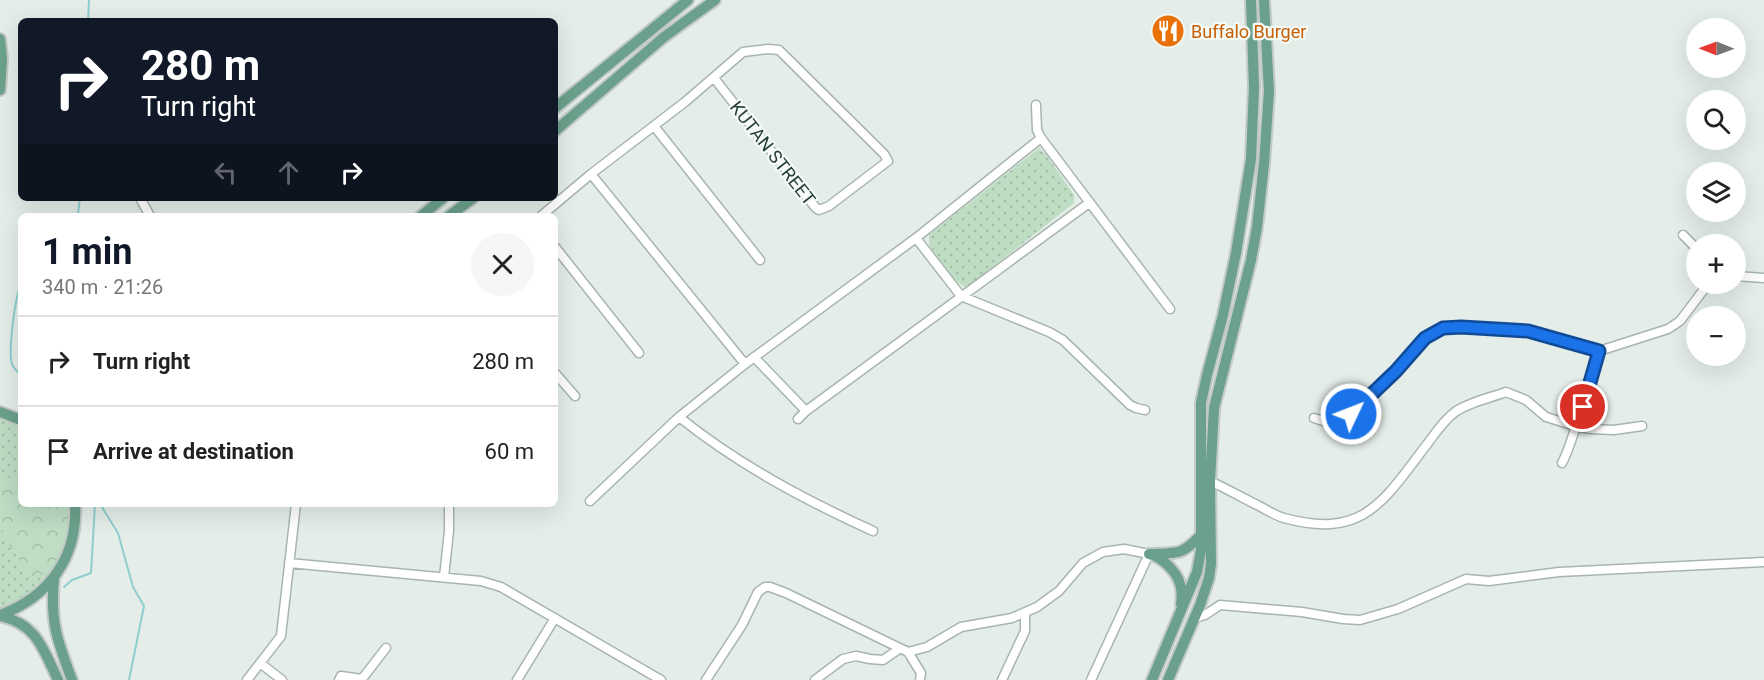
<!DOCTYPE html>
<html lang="en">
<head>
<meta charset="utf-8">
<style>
  body { margin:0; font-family:Roboto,sans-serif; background:#f6f6f6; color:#222; height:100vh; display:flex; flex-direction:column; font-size:22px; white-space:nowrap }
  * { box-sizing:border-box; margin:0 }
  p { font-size:20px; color:#767676 }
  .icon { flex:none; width:33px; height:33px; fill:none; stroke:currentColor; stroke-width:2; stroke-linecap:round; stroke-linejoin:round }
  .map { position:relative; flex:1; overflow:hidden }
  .panel { position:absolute; left:18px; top:213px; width:540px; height:294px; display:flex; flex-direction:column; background:#fff; border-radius:9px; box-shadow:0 6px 24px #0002 }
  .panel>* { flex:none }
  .hud { position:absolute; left:18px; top:18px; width:540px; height:183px; border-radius:9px; box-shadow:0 6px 24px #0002; background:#111827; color:#fff; overflow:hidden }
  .needle { width:39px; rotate:271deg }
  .tools { position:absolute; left:1686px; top:18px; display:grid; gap:12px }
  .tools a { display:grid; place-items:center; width:60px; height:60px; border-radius:50%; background:#fff; box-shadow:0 6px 24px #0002; font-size:30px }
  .pin { position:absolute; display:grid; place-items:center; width:51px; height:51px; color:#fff; margin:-26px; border:3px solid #fff; border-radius:50%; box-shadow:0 2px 6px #0007 }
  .me { position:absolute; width:66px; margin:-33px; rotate:47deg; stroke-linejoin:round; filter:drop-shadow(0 0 4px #0008) }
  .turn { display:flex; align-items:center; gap:21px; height:126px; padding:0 24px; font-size:27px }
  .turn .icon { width:78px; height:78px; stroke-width:2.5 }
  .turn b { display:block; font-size:42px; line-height:51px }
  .lanes { display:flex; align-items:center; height:57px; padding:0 24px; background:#0003; justify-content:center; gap:30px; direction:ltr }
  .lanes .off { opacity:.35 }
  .round { display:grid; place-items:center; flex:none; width:63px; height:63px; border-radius:32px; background:#f6f6f6 }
  .overview { display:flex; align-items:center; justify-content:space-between; height:102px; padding:0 24px }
  h1 { font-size:36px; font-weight:700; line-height:45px; color:#111827 }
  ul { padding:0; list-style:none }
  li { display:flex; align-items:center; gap:18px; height:90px; padding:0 24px; border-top:2px solid #e0e0e0 }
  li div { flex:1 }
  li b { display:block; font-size:22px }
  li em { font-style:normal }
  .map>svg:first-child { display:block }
</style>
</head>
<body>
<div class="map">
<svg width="1764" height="680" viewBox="0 0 1764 680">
  <defs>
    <pattern id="grass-dots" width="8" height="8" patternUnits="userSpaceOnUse" patternTransform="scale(1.5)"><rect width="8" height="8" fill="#beddc3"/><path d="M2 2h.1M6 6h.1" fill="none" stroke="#a3bfa8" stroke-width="1.8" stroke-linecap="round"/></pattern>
    <pattern id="forest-crowns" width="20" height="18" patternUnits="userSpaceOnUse" patternTransform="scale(1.5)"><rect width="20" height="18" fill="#beddc3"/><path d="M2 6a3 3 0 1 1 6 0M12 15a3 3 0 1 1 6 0" fill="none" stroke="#a3bfa8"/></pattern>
  </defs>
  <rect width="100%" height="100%" fill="#e4ede8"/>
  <path fill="url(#grass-dots)" d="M1039 148 1046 154 1074 195V203L966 288 955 280 929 245V235Z
    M0 417 21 428V504H68C71 542 54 578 22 599 15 603 7 605 0 608Z"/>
  <path fill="url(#forest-crowns)" d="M12 477 21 478V504H68L69 521 64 548 50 571 31 581C25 564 12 552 4 536 0 520 0 496 0 479Z"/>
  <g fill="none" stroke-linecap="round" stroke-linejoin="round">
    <path stroke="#8fcecf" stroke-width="2" d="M88 21 89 0
      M75 216 78 214 80 198
      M21 284C15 297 8 351 12 364 13 368 18 372 21 375
      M100 504 118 533 133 587 144 606 129 680
      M64 587 72 580 91 573 95 504"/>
    <g stroke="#a7b5ae" stroke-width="11">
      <path id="minor" d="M1036 105 1037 130 1041 138 1170 309
        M654 126 760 260
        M591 174 745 364
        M140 198 150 216
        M541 216 591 174 685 102 743 52 768 49 779 50 884 154 888 161 829 206 819 210 815 207 714 78
        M1683 235 1696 248
        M916 238 961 296 1049 332 1063 340 1130 405 1136 408 1145 410
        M555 247 639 353
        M1736 276 1764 278
        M754 357 806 411
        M555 373 575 396
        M679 417C739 465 803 499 873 531
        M1314 418 1332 424 1351 414 1396 371 1425 338 1443 328 1461 327 1528 331 1599 351 1668 329 1680 321 1708 284
        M798 419 806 411 1089 203
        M1562 463C1569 450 1572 437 1577 423 1585 399 1593 376 1599 351
        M1210 481C1227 489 1243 498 1259 506 1267 510 1276 516 1284 518 1365 540 1384 500 1428 443 1436 432 1444 420 1455 412 1469 402 1490 398 1506 392L1526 400 1546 417 1575 426 1591 429 1614 430 1642 426
        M590 501 679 417 745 364 916 238 1041 138
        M289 563 481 581 501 587 661 680
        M444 577 449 531V504
        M1195 618 1205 615 1220 605 1302 612 1343 619 1360 620 1398 609 1466 579 1489 581 1559 572 1764 562
        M908 652 921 673 920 680
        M260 663 282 680
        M247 680 281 636 296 504
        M339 680 341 676 362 679 386 648
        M517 680 555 618
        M706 680 742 625 758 592 765 587H770L786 593 908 652 927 647 961 627 1012 618 1037 607 1059 591 1083 563 1103 552 1124 549 1149 554 1091 680
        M815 680 843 659 856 656 870 659 883 660 899 649
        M1002 680 1025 631V613"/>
    </g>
    <g stroke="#c2c9c6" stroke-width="14">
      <path id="major" d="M0 39 2 59 0 90
        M555 108 688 0
        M555 131 664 37 715 0
        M421 216 443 198
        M449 216 473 198
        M0 412 21 420
        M1149 554C1161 556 1177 572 1180 584 1182 591 1182 598 1181 604
        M1152 554C1179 553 1182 555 1201 535
        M54 578C50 622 57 640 72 680
        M0 615C49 597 78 557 75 504
        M0 616C37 624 43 649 58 680
        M1152 680 1197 572 1201 550V403L1207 375 1223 315 1236 253 1251 159 1254 87 1251 0
        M1168 680 1200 605 1209 578 1211 564 1210 481 1214 408 1251 260 1257 227 1264 164 1269 91 1264 0"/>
    </g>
    <use href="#minor" stroke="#fff" stroke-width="8"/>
    <use href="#major" stroke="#6ba18c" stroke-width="10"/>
  </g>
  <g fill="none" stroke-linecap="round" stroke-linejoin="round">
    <g stroke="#114b97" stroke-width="15">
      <path id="route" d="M1351 414 1396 371 1425 338 1443 328 1461 327 1528 331 1599 351 1583 407"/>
    </g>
    <use href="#route" stroke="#1a73e8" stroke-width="10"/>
  </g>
  <defs>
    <g id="restaurant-disc" transform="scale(1.725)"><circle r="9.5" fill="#e8710a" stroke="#f5faf7"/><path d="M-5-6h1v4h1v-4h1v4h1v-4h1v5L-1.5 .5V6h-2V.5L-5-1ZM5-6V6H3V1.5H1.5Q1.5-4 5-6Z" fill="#fff"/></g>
  </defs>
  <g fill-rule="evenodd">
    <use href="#restaurant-disc" x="1168" y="31"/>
  </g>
  <g text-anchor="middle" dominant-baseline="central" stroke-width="4.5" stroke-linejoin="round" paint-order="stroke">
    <g font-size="18" fill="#c56008" stroke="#f5faf7" text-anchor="start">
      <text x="1191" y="31">Buffalo Burger</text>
    </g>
    <g font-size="18" fill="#243e34" stroke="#f5faf7">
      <text transform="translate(773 153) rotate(52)">KUTAN STREET</text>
    </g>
  </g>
</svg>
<div class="tools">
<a><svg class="needle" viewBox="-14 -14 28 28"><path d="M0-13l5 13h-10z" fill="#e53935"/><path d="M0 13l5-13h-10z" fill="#767676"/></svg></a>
<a><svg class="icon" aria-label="search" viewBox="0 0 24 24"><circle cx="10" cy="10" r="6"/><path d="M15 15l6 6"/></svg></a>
<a><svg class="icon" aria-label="layers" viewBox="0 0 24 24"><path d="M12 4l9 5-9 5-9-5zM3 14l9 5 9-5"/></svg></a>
<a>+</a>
<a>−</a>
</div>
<div class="pin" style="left:1583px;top:407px;background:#d93025"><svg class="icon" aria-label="arrive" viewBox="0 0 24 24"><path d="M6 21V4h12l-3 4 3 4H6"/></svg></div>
<svg class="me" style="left:1351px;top:414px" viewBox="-20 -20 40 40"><circle r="17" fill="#1a73e8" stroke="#fff" stroke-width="3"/><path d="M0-11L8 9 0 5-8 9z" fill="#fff"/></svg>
<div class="hud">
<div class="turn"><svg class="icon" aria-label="right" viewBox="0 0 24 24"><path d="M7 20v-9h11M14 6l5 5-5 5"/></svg><div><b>280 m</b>Turn right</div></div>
<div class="lanes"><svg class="icon off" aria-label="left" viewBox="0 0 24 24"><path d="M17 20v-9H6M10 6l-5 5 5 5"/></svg><svg class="icon off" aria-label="ahead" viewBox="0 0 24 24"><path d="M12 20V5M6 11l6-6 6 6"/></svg><svg class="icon" aria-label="right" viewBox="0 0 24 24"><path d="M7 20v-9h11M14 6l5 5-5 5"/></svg></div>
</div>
<section class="panel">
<div class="overview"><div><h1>1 min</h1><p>340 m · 21:26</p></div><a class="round"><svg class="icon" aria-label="close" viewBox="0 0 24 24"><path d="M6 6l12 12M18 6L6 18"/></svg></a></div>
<ul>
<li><svg class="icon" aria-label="right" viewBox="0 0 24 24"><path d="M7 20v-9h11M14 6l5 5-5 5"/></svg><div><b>Turn right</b></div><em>280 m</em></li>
<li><svg class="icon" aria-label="arrive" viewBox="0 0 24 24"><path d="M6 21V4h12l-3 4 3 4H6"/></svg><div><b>Arrive at destination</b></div><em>60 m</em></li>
</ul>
</section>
</div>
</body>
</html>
